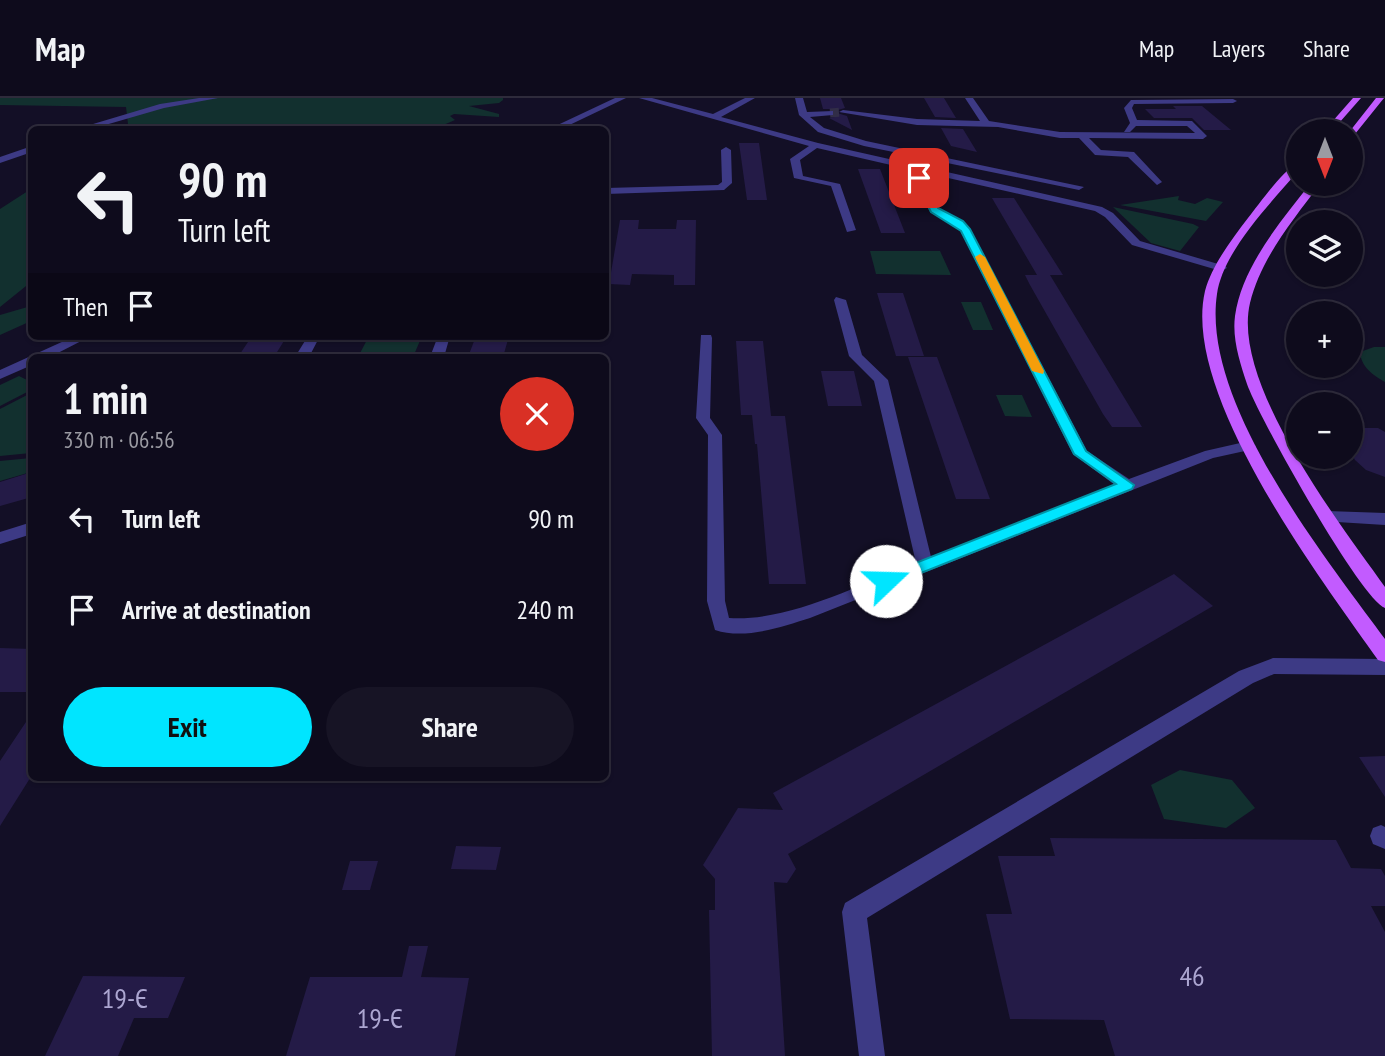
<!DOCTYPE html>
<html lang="en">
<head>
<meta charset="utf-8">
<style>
  body { margin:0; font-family:"PT Sans Narrow",sans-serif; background:#171425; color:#f1f3f6; height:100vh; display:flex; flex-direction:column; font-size:26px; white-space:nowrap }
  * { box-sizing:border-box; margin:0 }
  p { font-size:23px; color:#9b9ba3 }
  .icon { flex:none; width:38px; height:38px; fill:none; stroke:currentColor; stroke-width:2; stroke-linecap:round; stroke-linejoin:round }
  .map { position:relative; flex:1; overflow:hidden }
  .panel { position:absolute; left:28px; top:256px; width:581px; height:427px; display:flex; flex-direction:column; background:#0e0b1c; border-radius:10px; box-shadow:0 2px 5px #0004,0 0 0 2px #2e2b3b }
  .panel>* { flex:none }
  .banner { position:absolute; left:28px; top:28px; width:581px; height:214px; border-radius:10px; box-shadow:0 2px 5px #0004,0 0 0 2px #2e2b3b; background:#0e0b1c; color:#f1f3f6; overflow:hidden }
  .needle { width:46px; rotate:180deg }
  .tools { position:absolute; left:1286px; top:21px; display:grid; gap:14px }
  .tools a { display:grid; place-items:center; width:77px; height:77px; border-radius:50%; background:#0e0b1c; box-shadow:0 2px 5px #0004,0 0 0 2px #2e2b3b; font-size:35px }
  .pin { position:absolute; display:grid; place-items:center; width:60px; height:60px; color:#fff; margin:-30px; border-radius:14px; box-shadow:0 4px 10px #0006 }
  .me { position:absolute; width:77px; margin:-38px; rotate:69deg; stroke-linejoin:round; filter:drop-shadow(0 0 5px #0008) }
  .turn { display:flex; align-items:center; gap:24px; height:147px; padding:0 35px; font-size:32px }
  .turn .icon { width:91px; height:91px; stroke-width:2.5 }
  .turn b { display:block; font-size:49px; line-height:60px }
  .then { display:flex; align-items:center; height:66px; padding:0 35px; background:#0003; gap:14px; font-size:26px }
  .round { display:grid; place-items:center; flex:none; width:74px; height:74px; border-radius:37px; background:#171425 }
  .overview { display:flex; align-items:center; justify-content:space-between; height:119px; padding:0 35px }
  h1 { font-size:42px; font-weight:700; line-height:52px }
  .action { display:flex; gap:14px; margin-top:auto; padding:14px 35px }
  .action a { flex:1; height:80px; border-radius:42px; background:#00e5ff; color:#111; font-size:28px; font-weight:700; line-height:80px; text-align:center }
  .action a+a { background:#171425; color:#f1f3f6 }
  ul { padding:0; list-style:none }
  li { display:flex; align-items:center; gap:21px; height:91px; padding:0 35px }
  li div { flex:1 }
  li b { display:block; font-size:26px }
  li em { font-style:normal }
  header { display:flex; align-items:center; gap:42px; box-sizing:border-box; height:98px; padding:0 35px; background:#0e0b1c; border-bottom:2px solid #2e2b3b }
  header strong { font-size:33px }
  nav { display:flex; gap:38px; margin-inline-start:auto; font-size:24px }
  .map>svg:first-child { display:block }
</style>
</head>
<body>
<header>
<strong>Map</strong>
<nav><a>Map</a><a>Layers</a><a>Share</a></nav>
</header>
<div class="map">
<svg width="1385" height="958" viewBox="0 0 1385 958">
  <rect width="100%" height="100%" fill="#130f26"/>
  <path fill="#12302f" d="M0 0H503V2L499 5 469 8 499 16V19L454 16 450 18 455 22 434 31 122 32 128 26 126 9 0 7Z
    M31 91V184L0 209V111Z
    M1179 98 1178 102 1195 106 1207 100 1223 104 1206 123 1120 107Z
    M1113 109 1193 126 1199 129 1180 153 1151 145Z
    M870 153H940L951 177 876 176Z
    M961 204H981L993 232H973Z
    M31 208V223L0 237V217Z
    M369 238H422L413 259H358Z
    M1374 249H1385V284C1373 277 1361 269 1360 254Z
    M19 278 31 284V292L0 308V287Z
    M31 295V355L0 358V311Z
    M996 297H1022L1032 319 1005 318Z
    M31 360V374L0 383V363Z
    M1180 672 1232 682 1255 710 1226 730 1164 721 1151 687Z"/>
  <path fill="#241b47" d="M820 0H841L845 10 838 12 837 15 847 18 852 32 829 20 835 19V11H823Z
    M924 0H944L956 20 935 19Z
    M1173 8H1202L1231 32H1204L1192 20H1154L1145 11H1176Z
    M941 30 963 31 977 54 951 48Z
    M739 45H759L767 102H747Z
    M858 71H880L905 135H881Z
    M992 100H1014L1063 177H1050L1142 329H1112L1103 316 1030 187 1025 177H1037Z
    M620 122H639L638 131H676L677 122H696L695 187H674V177L632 176 630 187 609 186Z
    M877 195H903L924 258H896Z
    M252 238H287L274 259H238Z
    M476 238H509L503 259H468Z
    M736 243H763L771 318H785L806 486H769L757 346H755L752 317H741Z
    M908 259H937L990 401H956Z
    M821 273H854L862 308H828Z
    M1351 330H1378L1385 334V379L1366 372 1355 362 1351 355Z
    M32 374V399L0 408V384Z
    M1174 476 1213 508 788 756 796 771 787 785 774 784 785 958H712L709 812H715V781L703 767 738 710 783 712 773 695Z
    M0 550 32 551V594H0Z
    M32 615V677L0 728V663Z
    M1385 658V699L1359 659Z
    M1050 740 1336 742 1351 770 1381 771 1385 778V808H1371L1385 834V958H1115L1104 922 1010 921 986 816H1012L998 758H1055Z
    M456 748 501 749 496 772 451 771Z
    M350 763H378L370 792H342Z
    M409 848H428L421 879 469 880 455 958H286L310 879H402Z
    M83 878 185 879 168 920H134L118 958H45Z"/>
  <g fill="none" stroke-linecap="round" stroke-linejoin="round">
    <path stroke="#312d47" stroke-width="9" stroke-dasharray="9 4.5" stroke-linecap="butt" d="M830 15 843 14"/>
    <path fill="#3d3a85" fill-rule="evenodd" d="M199 0H218L164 10 88 32H73L160 6Z
      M615 0H626L559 32H547Z
      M639 0H652L713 16 745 0H755L721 19 818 45 1102 109 1113 115 1140 143 1225 168 1227 170 1221 173 1132 147 1105 119 1095 113 926 75 924 80 938 110 963 123 970 131 1087 353 1129 381 1205 353 1249 343 1256 348 1254 351 1213 360 810 520C781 529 745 542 715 532L707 503 708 337 696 320 701 237H711L712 240 710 320 722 337 725 503 729 520C789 524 860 486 916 465L874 283 849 258 834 202 836 199 846 202 862 257 888 282 931 459 1115 387 1073 356 960 132 930 114 914 80 917 73 817 50 800 62 803 78 840 86 856 132 847 134 831 88 794 80 790 61 809 48Z
      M795 0H803L807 14 833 13V17L810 19 824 30 866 43 1084 89 1079 92 864 48 818 34 799 17Z
      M965 0H973L989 23 1060 34 1195 35 1187 28H1136L1130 34H1124L1130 25 1124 10 1131 2 1233 1 1237 3 1233 5 1134 6 1132 10 1137 22 1192 23 1207 38 1203 41 1089 40 1101 52 1134 54 1162 84 1157 87 1128 59 1095 57 1079 40H1060L998 29 917 27 839 14 843 12 917 21 980 23Z
      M32 48V54L0 65V59Z
      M726 49 731 52 732 85 724 92 606 96V90L718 87 722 84 721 52Z
      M75 238H91L50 259H32V267L0 281V272Z
      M308 238H320L309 259H295Z
      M438 238H450L444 259H430Z
      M1327 413 1385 415V427L1321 423 1319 419 1321 415Z
      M32 424V436L0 446V434Z
      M1273 560 1385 561V577L1274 576 1253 585 867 820 885 958H859L842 814 845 805 1239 573Z
      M1381 727 1385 729V751L1373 746 1370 738 1373 730Z"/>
    <path fill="#c25bff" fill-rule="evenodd" d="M1353 0H1361L1332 33H1324Z
      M1376 0H1384L1351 41 1350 33Z
      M1298 65V73C1271 105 1223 153 1217 196 1201 304 1324 458 1385 541V564L1378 562C1320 480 1181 296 1205 193 1212 167 1232 141 1248 120 1260 105 1282 73 1298 65Z
      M1310 86H1320C1293 122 1261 160 1250 205 1231 285 1340 426 1385 489V510C1361 502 1258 318 1247 286 1240 265 1232 241 1235 218 1242 169 1280 124 1310 86Z"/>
  </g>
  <path fill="#00e5ff" stroke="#0095a6" stroke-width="2" d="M919 77 923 80 938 110 963 123 970 131 1086 353 1134 387 1132 391 886 489 877 483 880 479 1116 386 1074 356 961 133 931 114 914 80Z"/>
  <path fill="#f59e0b" d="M980 156 985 159 1044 273 1043 276 1032 273 975 159Z"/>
  <g text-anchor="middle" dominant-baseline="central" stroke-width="7" stroke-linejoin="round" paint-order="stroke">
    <g font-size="28" fill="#aca6d1">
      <text x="1192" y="877">46</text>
      <text x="125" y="899">19-Є</text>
      <text x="380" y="919">19-Є</text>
    </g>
  </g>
</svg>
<div class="tools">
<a><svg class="needle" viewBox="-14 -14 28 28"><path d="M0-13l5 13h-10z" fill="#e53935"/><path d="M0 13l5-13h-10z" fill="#9b9ba3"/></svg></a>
<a><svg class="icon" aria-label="layers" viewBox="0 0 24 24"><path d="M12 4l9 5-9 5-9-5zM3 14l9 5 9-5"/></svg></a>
<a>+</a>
<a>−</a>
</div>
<div class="pin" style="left:919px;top:80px;background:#d93025"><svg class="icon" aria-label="arrive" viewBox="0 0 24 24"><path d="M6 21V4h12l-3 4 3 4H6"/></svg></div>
<svg class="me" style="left:886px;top:483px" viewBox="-20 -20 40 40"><circle r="19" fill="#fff"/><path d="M0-13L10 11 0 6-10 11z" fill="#00e5ff"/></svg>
<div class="banner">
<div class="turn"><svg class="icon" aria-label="left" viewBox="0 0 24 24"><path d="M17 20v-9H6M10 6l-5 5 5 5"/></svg><div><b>90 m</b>Turn left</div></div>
<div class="then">Then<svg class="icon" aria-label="arrive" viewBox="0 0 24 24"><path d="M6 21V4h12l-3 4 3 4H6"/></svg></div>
</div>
<section class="panel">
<div class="overview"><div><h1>1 min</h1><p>330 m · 06:56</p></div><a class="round" style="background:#d93025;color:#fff"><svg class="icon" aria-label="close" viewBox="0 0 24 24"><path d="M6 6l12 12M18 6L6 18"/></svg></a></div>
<ul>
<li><svg class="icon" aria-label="left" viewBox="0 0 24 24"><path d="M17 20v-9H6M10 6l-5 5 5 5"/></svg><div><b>Turn left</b></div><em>90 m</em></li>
<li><svg class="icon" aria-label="arrive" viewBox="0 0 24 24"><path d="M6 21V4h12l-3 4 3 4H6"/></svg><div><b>Arrive at destination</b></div><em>240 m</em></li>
</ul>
<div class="action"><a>Exit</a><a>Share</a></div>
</section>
</div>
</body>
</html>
